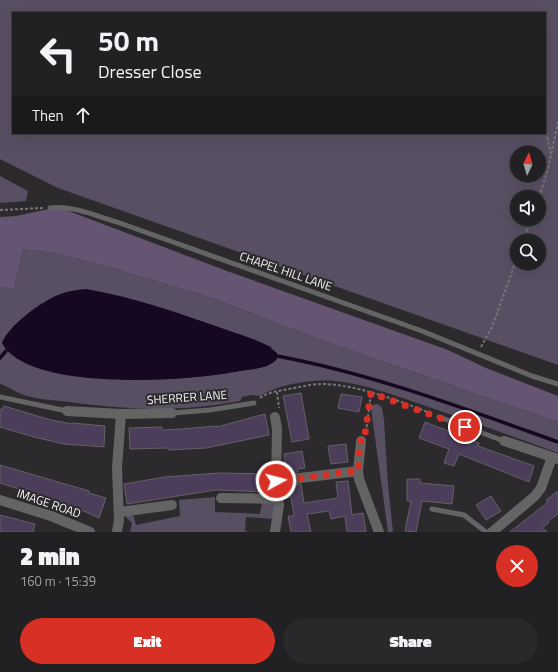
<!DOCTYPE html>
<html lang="en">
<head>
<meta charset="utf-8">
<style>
  body { margin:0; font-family:"Titillium Web",sans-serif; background:#29282a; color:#f1f3f6; height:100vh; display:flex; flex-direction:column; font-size:15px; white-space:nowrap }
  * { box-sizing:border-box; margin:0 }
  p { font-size:13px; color:#a2a3a5 }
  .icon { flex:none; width:22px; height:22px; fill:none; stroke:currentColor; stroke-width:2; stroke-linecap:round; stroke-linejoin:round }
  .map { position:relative; height:532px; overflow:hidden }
  .drawer { display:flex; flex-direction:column; background:#212022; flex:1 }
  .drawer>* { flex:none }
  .guide { position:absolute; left:12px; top:12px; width:534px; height:122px; border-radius:0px; box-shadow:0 4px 16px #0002,0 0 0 1px #3e3e40; background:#212022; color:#f1f3f6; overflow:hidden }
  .needle { width:26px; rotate:5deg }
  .fabs { position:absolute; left:510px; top:146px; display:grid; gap:8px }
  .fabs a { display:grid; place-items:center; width:36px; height:36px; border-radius:50%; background:#212022; box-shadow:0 4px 16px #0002,0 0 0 1px #3e3e40; font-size:20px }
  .pin { position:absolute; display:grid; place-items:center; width:34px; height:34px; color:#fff; margin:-17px; border:2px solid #fff; border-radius:50%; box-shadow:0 1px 4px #0007 }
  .me { position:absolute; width:44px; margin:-22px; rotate:83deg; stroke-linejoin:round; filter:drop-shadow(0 0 3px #0008) }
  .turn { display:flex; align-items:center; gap:14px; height:84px; padding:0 20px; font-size:18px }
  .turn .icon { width:52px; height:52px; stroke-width:2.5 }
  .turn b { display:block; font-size:28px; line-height:34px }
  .then { display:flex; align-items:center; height:38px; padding:0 20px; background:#0003; gap:8px; font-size:15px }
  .round { display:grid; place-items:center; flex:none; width:42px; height:42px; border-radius:21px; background:#29282a }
  .summary { display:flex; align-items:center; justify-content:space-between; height:68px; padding:0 20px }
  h1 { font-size:24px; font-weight:800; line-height:30px }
  .action { display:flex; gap:8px; margin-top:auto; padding:8px 20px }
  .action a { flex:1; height:46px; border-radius:24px; background:#d93025; color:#fff; font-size:16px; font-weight:800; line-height:46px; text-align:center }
  .action a+a { background:#29282a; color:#f1f3f6 }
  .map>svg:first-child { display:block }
</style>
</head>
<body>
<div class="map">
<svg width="558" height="532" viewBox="0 0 558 532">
  <rect width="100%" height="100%" fill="#2c2a2d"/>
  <path fill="#594f63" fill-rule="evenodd" d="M0 0H558V365L58 188 0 159ZM13 13H545V133H13ZM517 153H539V175H517ZM517 197H539V219H517ZM517 241H539V263H517Z
    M0 176 28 191 26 201 0 203Z
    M23 249 55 253 106 266 212 298 324 341 558 422V453C514 437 470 421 426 406 396 396 366 384 335 381 314 379 278 384 261 396L251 395 242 397 240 401C183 412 126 410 69 402 55 400 41 400 27 396 16 393 10 387 0 384V287L14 289ZM86 289C149 304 211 323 272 347L255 368C191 381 127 384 61 373L59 295Z
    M378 404 382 408 384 420 388 485 393 532H388L371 408 373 405Z
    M215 497V512L260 514 262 503H274V519L246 517 245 531 251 532H130L132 523 125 516 133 514 136 525 180 516 179 500Z"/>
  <path fill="#655573" d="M58 207 227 271 448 350 486 368 558 396V422L324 341 212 298 106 266 55 253 23 249 14 289 0 287V217L16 216Z"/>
  <path fill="#150820" d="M86 289C134 297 181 314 227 330 243 336 265 341 277 353V359C269 369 251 369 240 371 191 381 28 393 2 343 9 325 41 302 58 295 67 291 77 290 86 289Z"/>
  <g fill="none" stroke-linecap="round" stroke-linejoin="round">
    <path stroke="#150820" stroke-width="3.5" d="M277 356C373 374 466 409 558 442
      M0 358 6 351"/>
  </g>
  <path fill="#4c3d5a" stroke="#636165" d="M301 393 309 439 292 442 283 396Z
    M341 394 362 397 359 412 338 408Z
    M4 406 51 420 73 424V423L105 426 104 447 64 444 34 437 0 427V409L2 410Z
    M265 414 269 435 206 448 169 450 168 448 130 449 129 428 162 427V430L181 429 217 426V427Z
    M425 422 479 443 478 446 534 466 529 482 459 454 454 466 444 463 449 449 419 438Z
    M346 444 348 462 331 464 328 446Z
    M302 451 305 468 298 469V472L287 473 284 454Z
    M0 465 89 491V493L106 498 99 518 75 507 0 483Z
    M219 473 268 474V492L216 490 127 504 124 484 165 477Z
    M407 479H420V483L454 486 452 504 422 501 416 532 405 531 411 501H407Z
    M348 481 352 515 363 513 366 532H347L345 516 331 519 329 511 307 514 311 532H291L288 516H294L289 486 301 484 304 503 338 498 336 482Z
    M558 491V514L548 521 549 522 543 528 547 532H510L548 502 546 500Z
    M491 496 501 511 486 520 476 505Z
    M0 515 35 524 33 532H0Z"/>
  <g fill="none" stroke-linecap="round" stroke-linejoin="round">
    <path stroke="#777578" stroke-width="2" stroke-dasharray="3 2" stroke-linecap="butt" d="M545 127 551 154
      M539 197 548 169 558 122
      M0 210 43 208
      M523 241 531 219
      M481 347 492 327 517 258
      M277 392 279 408
      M260 398C268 392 279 391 289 389 300 387 311 384 322 384 355 384 403 402 432 414
      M366 432 371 393"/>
    <path stroke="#656465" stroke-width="5" d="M50 208C72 205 96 216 117 222L422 331 532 376 558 384
      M0 397 67 411
      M172 413 210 410 254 403
      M439 417 504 441
      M432 509 464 515 486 532"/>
    <path stroke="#656465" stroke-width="10" d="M67 411 121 414 172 413
      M275 417 277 429 276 481
      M361 441 358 471 359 479 379 532
      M504 441 558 459
      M221 498 278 499
      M0 500 51 516 90 532
      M120 512 172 505
      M117 532 119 520 117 468 121 414
      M275 532 279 505 276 481 358 471
      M492 532 535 496 541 488 552 457"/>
  </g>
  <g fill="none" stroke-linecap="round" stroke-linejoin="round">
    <path stroke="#d93025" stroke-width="7" stroke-dasharray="0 12.6" d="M276 481 358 471 360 441H364L371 393 465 427"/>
  </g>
  <g text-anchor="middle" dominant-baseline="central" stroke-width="4" stroke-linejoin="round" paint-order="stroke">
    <g font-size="12" fill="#f4f3f5" stroke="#2c2a2d">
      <text transform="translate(286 271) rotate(19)">CHAPEL HILL LANE</text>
      <text transform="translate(187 397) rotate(-4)">SHERRER LANE</text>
      <text transform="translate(49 503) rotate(19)">IMAGE ROAD</text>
    </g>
  </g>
</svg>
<div class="fabs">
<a><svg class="needle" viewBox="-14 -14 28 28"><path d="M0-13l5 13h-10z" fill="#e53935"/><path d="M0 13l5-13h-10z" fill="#a2a3a5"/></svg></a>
<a><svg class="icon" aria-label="sound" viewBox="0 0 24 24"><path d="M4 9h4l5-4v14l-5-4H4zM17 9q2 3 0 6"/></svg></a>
<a><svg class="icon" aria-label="search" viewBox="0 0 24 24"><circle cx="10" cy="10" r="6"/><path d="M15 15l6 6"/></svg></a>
</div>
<div class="pin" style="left:465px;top:427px;background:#d93025"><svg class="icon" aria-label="arrive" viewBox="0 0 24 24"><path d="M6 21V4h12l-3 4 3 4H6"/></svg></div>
<svg class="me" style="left:276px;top:481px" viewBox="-20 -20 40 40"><circle r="17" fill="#d93025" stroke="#fff" stroke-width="3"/><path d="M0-11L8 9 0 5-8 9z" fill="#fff"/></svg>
<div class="guide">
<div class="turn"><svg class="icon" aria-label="left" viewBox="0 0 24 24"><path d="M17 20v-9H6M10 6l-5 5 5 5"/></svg><div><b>50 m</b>Dresser Close</div></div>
<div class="then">Then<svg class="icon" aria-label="ahead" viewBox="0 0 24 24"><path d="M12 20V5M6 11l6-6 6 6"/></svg></div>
</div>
</div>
<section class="drawer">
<div class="summary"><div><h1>2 min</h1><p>160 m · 15:39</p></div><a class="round" style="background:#d93025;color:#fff"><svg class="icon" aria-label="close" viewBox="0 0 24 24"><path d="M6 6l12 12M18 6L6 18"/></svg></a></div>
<div class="action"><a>Exit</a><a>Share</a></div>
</section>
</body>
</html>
